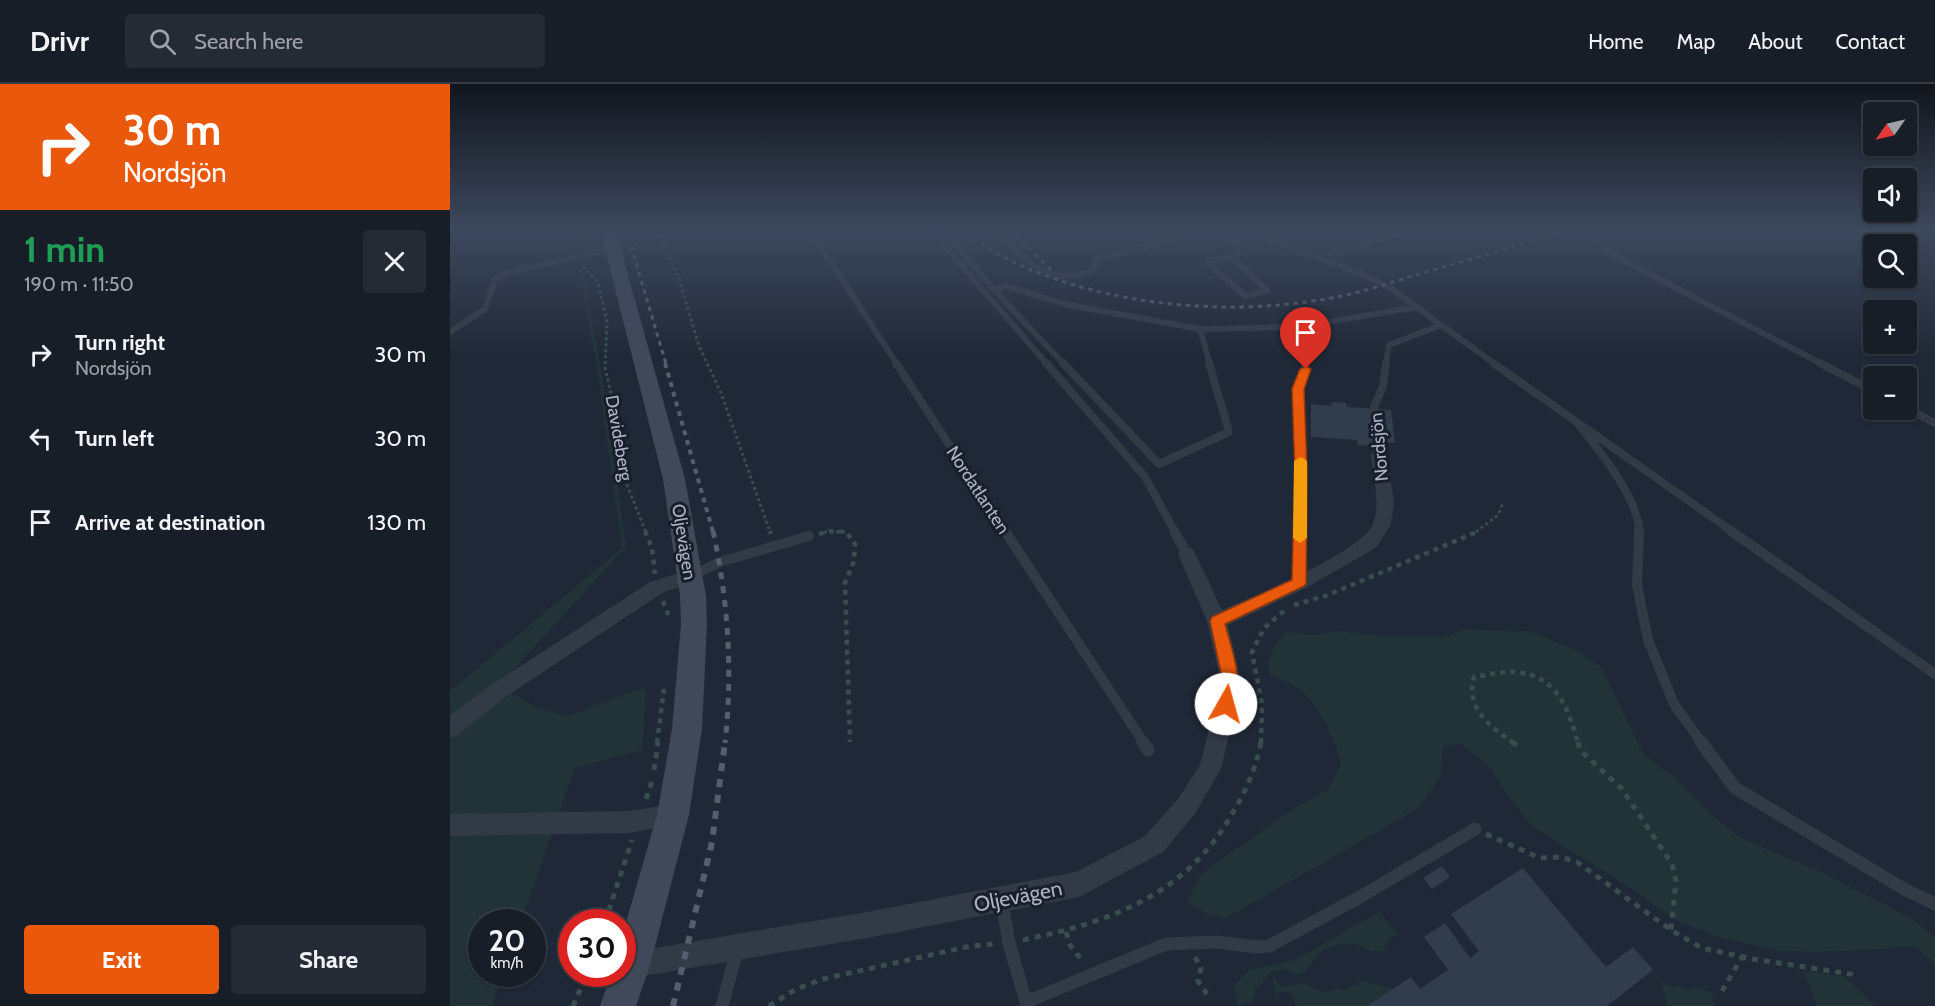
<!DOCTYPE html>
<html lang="en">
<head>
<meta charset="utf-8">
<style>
  body { margin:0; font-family:Cabin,sans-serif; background:#242b34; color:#f1f3f6; height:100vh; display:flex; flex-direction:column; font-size:22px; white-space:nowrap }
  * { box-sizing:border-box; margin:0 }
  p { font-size:20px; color:#9ea2a8 }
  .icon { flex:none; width:33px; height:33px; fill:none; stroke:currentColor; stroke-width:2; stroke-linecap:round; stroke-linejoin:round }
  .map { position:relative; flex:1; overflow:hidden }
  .panel { display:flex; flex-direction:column; background:#171e28; width:450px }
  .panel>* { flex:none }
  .hud { background:#ea580c; color:#fff; overflow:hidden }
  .needle { width:39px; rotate:236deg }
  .fabs { position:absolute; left:1413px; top:18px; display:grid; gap:12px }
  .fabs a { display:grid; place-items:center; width:54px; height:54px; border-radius:6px; background:#171e28; box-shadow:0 2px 4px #0004,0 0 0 2px #363c45; font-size:30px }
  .speed { position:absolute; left:18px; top:825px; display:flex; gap:12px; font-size:30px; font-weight:700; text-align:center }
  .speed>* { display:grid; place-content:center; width:78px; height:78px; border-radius:50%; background:#171e28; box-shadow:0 2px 4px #0004,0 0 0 2px #363c45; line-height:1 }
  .speed small { font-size:15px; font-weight:400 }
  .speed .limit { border:9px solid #d22; background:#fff; color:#111 }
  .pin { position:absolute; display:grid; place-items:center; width:51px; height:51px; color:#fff; margin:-62px -26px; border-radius:50% 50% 50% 0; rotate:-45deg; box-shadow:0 0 6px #0007 }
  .pin .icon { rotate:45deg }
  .me { position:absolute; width:66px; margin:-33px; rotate:7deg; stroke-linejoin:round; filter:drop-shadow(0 0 4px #0008) }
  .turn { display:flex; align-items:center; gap:21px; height:126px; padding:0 24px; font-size:27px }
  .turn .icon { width:78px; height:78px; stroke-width:2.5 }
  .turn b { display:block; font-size:42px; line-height:51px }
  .round { display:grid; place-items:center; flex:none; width:63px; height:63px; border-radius:6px; background:#242b34 }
  .summary { display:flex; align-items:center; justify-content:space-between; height:102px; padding:0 24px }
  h1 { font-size:36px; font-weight:700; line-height:45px; color:#1e9e55 }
  .action { display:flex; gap:12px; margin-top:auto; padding:12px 24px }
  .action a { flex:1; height:69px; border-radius:6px; background:#ea580c; color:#fff; font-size:24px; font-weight:700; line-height:69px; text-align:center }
  .action a+a { background:#242b34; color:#f1f3f6 }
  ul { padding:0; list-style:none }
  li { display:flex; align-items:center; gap:18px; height:84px; padding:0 24px }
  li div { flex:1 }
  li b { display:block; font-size:22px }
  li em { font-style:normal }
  header { display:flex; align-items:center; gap:36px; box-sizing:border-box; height:84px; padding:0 30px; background:#171e28; border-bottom:2px solid #363c45 }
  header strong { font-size:28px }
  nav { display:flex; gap:33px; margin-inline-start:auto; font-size:21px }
  .search { width:420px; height:54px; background:#242b34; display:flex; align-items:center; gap:15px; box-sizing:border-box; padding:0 21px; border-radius:6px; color:#9ea2a8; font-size:22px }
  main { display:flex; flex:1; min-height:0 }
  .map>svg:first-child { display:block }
</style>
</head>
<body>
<header>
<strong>Drivr</strong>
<div class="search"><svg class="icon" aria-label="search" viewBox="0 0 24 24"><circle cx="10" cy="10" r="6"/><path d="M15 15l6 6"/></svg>Search here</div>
<nav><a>Home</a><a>Map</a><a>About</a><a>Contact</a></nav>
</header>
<main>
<section class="panel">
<div class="hud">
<div class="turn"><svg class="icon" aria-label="right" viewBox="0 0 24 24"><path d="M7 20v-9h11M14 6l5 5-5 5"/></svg><div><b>30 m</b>Nordsjön</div></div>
</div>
<div class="summary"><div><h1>1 min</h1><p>190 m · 11:50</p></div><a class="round"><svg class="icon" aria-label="close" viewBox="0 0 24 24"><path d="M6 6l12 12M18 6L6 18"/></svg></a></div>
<ul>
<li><svg class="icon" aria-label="right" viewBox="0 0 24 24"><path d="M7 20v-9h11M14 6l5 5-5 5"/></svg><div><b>Turn right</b><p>Nordsjön</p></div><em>30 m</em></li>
<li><svg class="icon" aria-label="left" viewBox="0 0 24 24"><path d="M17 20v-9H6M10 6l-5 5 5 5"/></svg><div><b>Turn left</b></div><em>30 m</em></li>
<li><svg class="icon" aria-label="arrive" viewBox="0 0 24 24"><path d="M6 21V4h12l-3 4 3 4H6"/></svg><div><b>Arrive at destination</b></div><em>130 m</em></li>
</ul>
<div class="action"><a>Exit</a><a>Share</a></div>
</section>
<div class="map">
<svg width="1485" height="922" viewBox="0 0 1485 922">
  <rect width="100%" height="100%" fill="#1f2836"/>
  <path fill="#213337" d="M123 145H125L152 291 176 463 53 597 64 611 90 625 117 632 196 603 192 666 125 684 71 838H32V890H53L42 922H0V607L172 464 148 292Z
    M1013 545 1083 548 1127 567 1151 583 1194 671 1224 693 1263 732 1289 753 1375 790 1459 833 1485 853V881L1467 863 1369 868 1330 867 1267 853 1222 834 1179 803 1083 743 1055 708 1040 683 1011 660 993 663 991 692 969 723 952 734 776 834 759 831 737 817 750 792 766 779 842 726 878 706 891 680C884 654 870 619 846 603 838 598 829 595 820 591 814 574 825 561 836 548L863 551 890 547 938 553H995Z
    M929 828 948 850 937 857 934 867H920L906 860H893L872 866 854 889 846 891 834 885 821 887 809 903 804 904 805 913 799 919 788 922 784 904 787 898 799 886 845 876Z
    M1354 888 1394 892 1426 922H1367Z
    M826 895 831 903 853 899 873 909 885 905 893 906 912 897 944 904 917 922H847L839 907 826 910 822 897Z
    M1210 898 1223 903 1228 901 1236 907 1245 903 1261 908 1266 922H1218Z"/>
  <path fill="#313c4d" d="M1089 145H1139L1121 151 1112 146 1099 150Z
    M881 318 896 319 897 323 941 326 945 359 926 358V362L907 361V356L861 353V320L882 322Z
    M992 782 1000 793 982 805 973 794Z
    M1073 784 1156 883 1183 863 1203 886 1157 922H917L961 893 970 905 998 886 974 853 995 839 1020 874 1029 867 1001 830Z"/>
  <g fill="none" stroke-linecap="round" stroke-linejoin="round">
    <path stroke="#394d4f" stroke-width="3" stroke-dasharray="3 3" stroke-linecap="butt" d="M207 145 229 195 249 262 271 309 320 448
      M130 160 137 145
      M133 182 148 199 157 237 155 284 171 352V386L196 448
      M374 448H396
      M1026 448 1048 431 1053 419"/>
    <path stroke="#394d4f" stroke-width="4.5" stroke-dasharray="5 5" stroke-linecap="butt" d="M195 447 202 464 205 490
      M320 447 321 450
      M369 450 379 447 396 448 405 460 404 477 395 499 400 658
      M213 517 220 535
      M844 521 878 511 1029 447
      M207 659 214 605
      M811 659 812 620 802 568 814 544 835 526
      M1064 659C1040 643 1015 624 1024 593 1037 591 1053 587 1066 588 1108 592 1118 625 1128 659"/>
    <path stroke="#394d4f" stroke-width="5" stroke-dasharray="6 6" stroke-linecap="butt" d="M1062 658 1067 661
      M1128 658 1130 666 1172 705 1222 780 1226 797 1221 846
      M204 686 208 658
      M196 715 203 694
      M1036 750 1090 774 1111 773 1127 778 1221 846 1252 864 1303 875 1407 891
      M155 838 182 756
      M616 848 620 861 633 878
      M573 856C660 838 736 811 782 730 796 707 806 684 811 658
      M745 873 751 884 748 897 757 910
      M1272 907 1292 873
      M123 922 137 890
      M319 922 346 905 373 895 521 862 545 860"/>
    <path stroke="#323a46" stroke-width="6" d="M359 145 447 280
      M480 145 597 280
      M492 145 544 206 614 280
      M544 145C575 174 598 206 643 186L646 175 724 155V148L720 145
      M772 145 786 160 788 170 759 177 758 179 795 212 817 206 780 172
      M795 145 805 151 917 192 942 205 991 241 939 261 936 280
      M1150 164 1372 280
      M868 174 966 145
      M544 206 556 202 614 220 750 245
      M991 241 1045 280
      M847 243 967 223
      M0 248 35 225 45 195 55 189 162 165
      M760 280 750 245 847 243 855 280"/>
    <path stroke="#323a46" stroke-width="8" d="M446 279 556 448
      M596 279 695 393 725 448
      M613 279 709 380 779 348 759 279
      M1043 279 1283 448
      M1370 279 1424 307
      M1456 324 1485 339
      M1128 340C1148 365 1190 416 1189 448
      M929 371 924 323 933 302 936 279
      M850 448 851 389 848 305 856 285 855 279"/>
    <path stroke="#323a46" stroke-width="10" d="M555 447 694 659
      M724 447 737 470
      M1189 447 1187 501 1198 556 1224 620 1252 659
      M1281 447 1485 590
      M241 492 270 478 359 452
      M849 499 850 447"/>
    <path stroke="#323a46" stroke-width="13" d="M693 658 698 666
      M1251 658 1285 704 1454 805 1485 820
      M552 818 559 859 576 918 716 860 767 858 806 863 819 862 910 813 1025 745
      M272 922 287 866"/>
    <path fill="#323a46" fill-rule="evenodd" d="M929 366 935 367 937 371 944 420 941 440 927 463 856 504 778 541 791 598 771 685 744 731 713 768 629 813 417 854 182 894 172 891V871L182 868 417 828 626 788 695 752 728 715 750 681 771 598 757 537 728 470 731 465 737 463 743 465 772 526C802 513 913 467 923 440 931 420 923 392 921 371L923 367Z
      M239 486 246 488 248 493 246 498 214 508 54 614 8 651 0 654V631L40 602 200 498Z
      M223 720 231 723 235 731 231 739 179 749 0 752V730L179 727Z"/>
    <path fill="#404959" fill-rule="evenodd" d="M150 145H165L235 395 256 512 257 540 252 645 239 731 200 881 186 922H150L161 890H172V852L207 731 222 645 231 540 230 512 213 395Z"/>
    <path stroke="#545e6e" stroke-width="3" stroke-dasharray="4.5 4.5" stroke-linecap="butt" d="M176 145 216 280
      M508 145C527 157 546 170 567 180 665 224 790 234 896 211 919 206 943 198 966 191 1015 177 1065 162 1114 148
      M559 145 603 188"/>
    <path stroke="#545e6e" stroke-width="4" stroke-dasharray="5 5" stroke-linecap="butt" d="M215 279 263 448"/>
    <path stroke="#545e6e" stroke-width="5" stroke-dasharray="7 7" stroke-linecap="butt" d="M263 447C278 516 283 588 275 659"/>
    <path stroke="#545e6e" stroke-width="6" stroke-dasharray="8 8" stroke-linecap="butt" d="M223 922 262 758 275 658"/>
  </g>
  <linearGradient id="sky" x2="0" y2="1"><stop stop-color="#11161e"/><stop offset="0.53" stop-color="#3c485d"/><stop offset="1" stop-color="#3c485d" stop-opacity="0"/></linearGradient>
  <rect width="1485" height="274" fill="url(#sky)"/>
  <path fill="#ea580c" stroke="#983908" stroke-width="1.5" d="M856 282 861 285 854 305 857 388 856 499 854 502 775 540C782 568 795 597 782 625L776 627 770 625 768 620 773 598 760 537 762 533 842 496 845 388 842 305 850 285Z"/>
  <path fill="#f59e0b" d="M851 373 857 377V454L850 459 843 454 844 377Z"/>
  <g text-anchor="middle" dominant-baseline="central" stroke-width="6" stroke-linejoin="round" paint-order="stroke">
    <g font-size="18" fill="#acb4c4" stroke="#181f2b">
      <text transform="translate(169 354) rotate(80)">Davideberg</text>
      <text transform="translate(929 363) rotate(-95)">Nordsjön</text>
      <text transform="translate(528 406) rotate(57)">Nordatlanten</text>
      <text transform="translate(234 458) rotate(81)">Oljevägen</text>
    </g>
    <g font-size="21" fill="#acb4c4" stroke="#181f2b">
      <text transform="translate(568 812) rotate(-11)">Oljevägen</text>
    </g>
  </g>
</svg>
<div class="fabs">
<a><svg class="needle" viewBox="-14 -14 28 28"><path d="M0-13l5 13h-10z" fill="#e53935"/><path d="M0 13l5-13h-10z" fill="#9ea2a8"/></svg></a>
<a><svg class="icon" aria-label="sound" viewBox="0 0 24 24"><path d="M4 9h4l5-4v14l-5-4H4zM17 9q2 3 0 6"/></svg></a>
<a><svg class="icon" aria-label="search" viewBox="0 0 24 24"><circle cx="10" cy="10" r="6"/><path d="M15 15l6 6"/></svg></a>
<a>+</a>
<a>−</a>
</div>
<div class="speed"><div>20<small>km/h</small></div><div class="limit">30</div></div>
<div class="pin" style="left:856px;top:285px;background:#d93025"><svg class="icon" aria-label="arrive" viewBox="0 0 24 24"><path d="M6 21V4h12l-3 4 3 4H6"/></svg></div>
<svg class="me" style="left:776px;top:620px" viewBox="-20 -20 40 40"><circle r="19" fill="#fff"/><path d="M0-13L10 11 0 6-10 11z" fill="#ea580c"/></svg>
</div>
</main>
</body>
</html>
